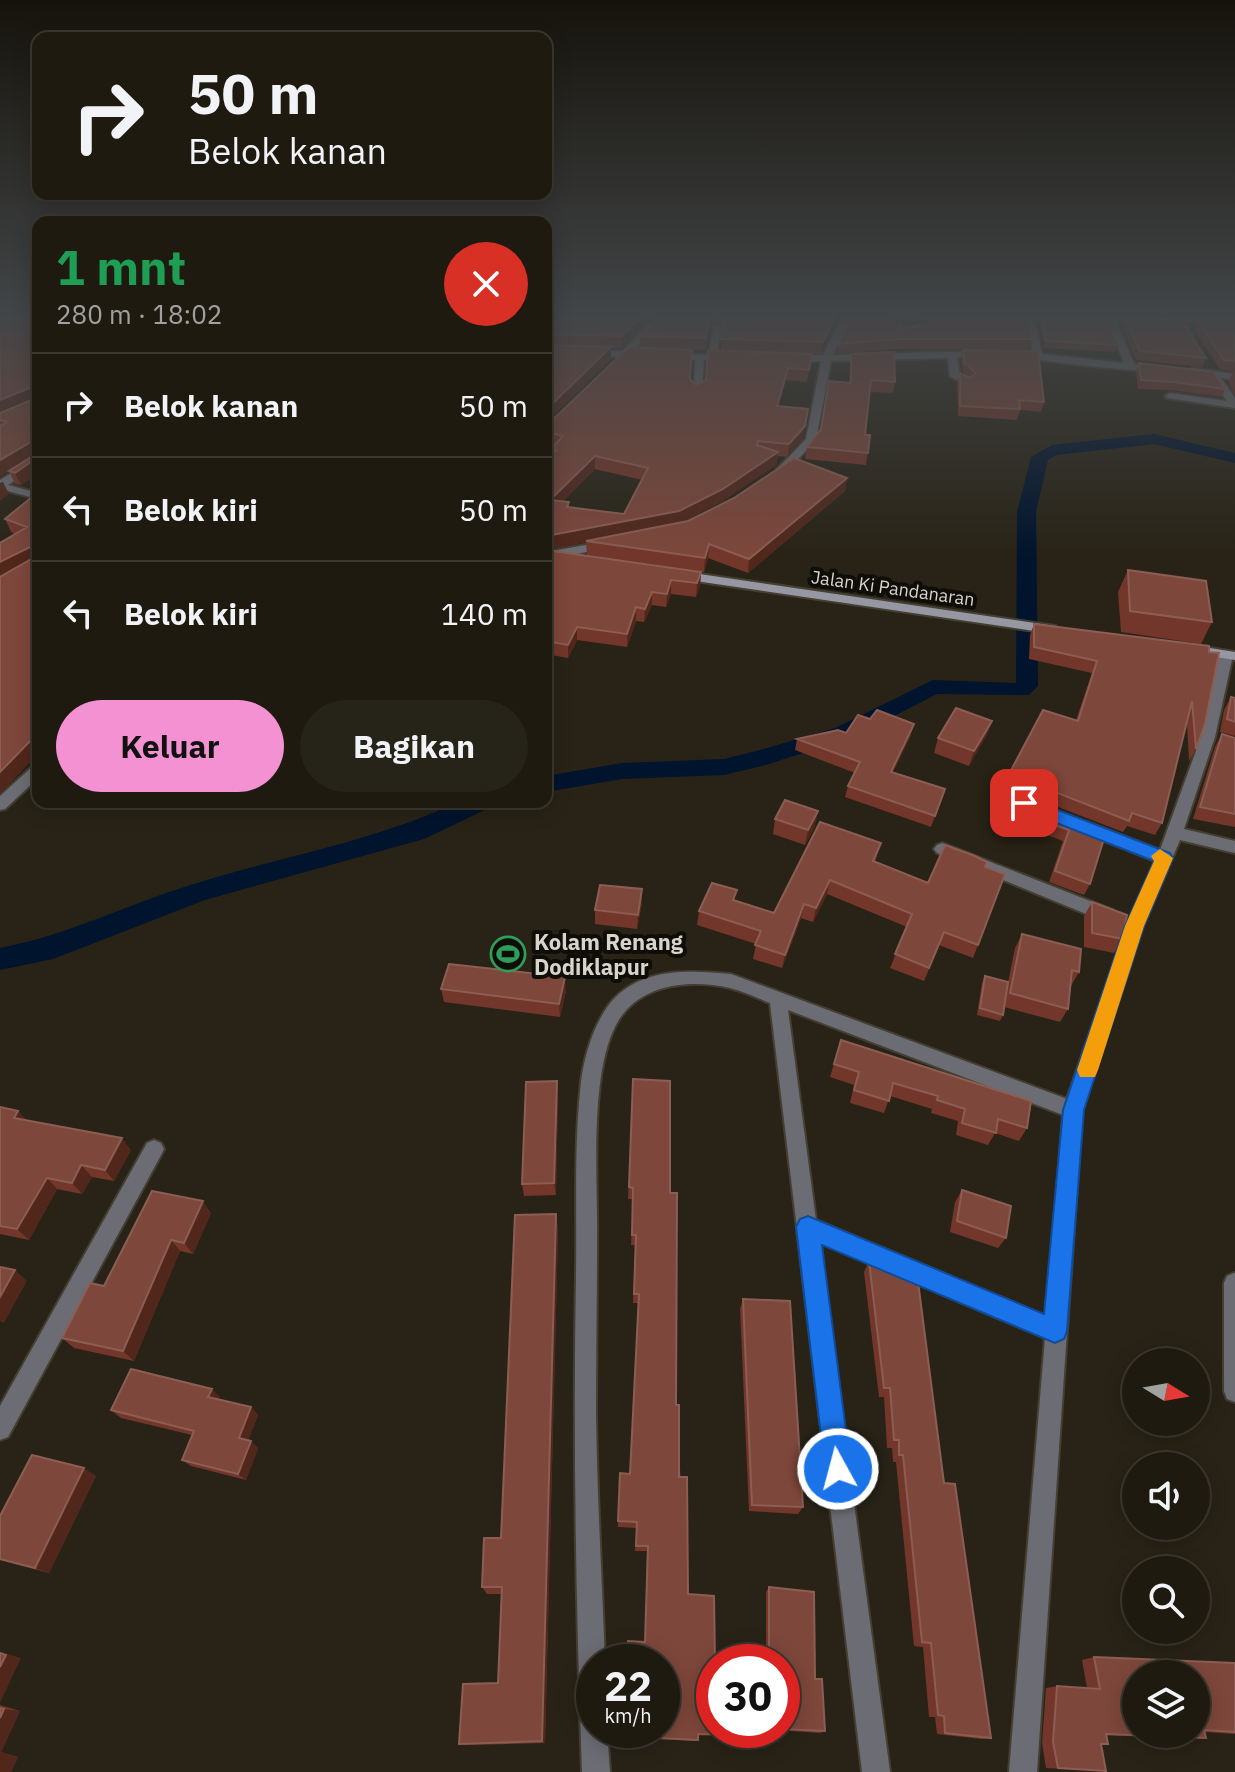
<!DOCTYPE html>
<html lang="id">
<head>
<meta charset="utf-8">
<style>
  body { margin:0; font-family:"IBM Plex Sans",sans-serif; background:#262319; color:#f1f3f6; height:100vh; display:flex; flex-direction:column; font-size:30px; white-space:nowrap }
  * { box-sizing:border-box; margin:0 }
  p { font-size:26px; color:#a1a19f }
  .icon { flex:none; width:44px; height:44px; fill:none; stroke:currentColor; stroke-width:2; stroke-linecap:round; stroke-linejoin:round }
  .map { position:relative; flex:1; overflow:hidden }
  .details { position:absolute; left:32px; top:216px; width:520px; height:592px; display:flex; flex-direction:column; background:#1e1a10; border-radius:16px; box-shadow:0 4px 20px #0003,0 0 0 2px #3c3830 }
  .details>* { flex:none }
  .banner { position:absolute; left:32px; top:32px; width:520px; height:168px; border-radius:16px; box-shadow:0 4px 20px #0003,0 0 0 2px #3c3830; background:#1e1a10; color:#f1f3f6; overflow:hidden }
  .needle { width:52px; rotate:101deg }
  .fabs { position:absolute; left:1122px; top:1348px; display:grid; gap:16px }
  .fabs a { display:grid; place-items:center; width:88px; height:88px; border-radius:50%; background:#1e1a10; box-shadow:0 4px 20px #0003,0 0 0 2px #3c3830; font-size:40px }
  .speed { position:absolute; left:576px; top:1644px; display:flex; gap:16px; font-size:40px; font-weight:700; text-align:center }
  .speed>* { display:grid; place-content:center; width:104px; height:104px; border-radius:50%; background:#1e1a10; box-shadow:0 4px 20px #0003,0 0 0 2px #3c3830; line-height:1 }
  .speed small { font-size:20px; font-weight:400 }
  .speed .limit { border:12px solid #d22; background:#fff; color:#111 }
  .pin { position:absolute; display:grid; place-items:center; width:68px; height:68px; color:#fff; margin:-34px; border-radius:16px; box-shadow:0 4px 12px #0006 }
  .me { position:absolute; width:88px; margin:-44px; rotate:353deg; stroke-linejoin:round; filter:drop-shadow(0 0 6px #0008) }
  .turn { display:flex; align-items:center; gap:28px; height:168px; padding:0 24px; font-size:36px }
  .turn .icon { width:104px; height:104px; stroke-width:2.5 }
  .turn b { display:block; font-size:56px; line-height:68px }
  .round { display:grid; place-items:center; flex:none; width:84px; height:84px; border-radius:42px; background:#262319 }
  .overview { display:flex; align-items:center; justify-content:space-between; height:136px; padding:0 24px }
  h1 { font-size:48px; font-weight:800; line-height:60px; color:#1e9e55 }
  .button { display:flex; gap:16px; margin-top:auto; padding:16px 24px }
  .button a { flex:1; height:92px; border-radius:48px; background:#f491d3; color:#111; font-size:32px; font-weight:800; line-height:92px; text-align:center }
  .button a+a { background:#262319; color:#f1f3f6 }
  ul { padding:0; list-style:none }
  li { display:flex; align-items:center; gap:24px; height:104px; padding:0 24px; border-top:2px solid #3c3830 }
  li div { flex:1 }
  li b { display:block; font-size:30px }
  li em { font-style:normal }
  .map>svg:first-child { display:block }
</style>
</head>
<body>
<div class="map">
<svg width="1235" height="1772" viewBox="0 0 1235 1772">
  <rect width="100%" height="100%" fill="#282316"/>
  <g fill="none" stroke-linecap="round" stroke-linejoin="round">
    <path fill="#00142d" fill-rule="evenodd" d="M1154 434 1235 453V463L1154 444 1056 455 1048 460 1036 512 1038 686 1029 695 937 694 851 738 762 766 724 775 622 779 546 792V776L622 763 724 759 760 750 835 728 933 680 1016 683 1017 512 1031 457 1052 445Z
      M458 802H492L489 808 424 839 205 900 53 959 0 970V948C69 935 130 903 197 883 284 856 375 841 458 802Z"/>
    <g stroke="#443f33" stroke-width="4">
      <path id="street" d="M664 310H673L632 352 646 353V357H627L621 361 617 357 546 354V348L622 351Z
        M845 310H853L833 355 983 351 988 354 983 357H957L960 375 971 382 966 385 950 376 948 358 831 361 816 440 785 473H777V469L806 439 821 361 790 362 785 359 790 356 823 355Z
        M1169 310H1177L1180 315 1235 317V323L1184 321 1192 335 1187 338 1182 335Z
        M860 312 964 315 968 318 964 321 857 317 856 315Z
        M1030 313 1147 319V323L1144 324 1117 323 1134 364 1163 369C1151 375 1036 360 1015 356L1013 354 1018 351 1033 353 1026 320H1008L1004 317 1008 314ZM1035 320 1108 323 1124 363 1042 354Z
        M714 326 721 328 717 355 732 358 727 361 704 360 702 392 694 394 695 360 670 359 665 356 670 353 708 355Z
        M1193 368 1235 374V380L1221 378 1235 398V408L1167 398 1165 396 1170 393 1227 401 1210 376 1190 373 1188 371Z
        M38 457V465L8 485 38 493V499L0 489V480Z
        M608 541 612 543V547L546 560V552Z
        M1226 651 1233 655 1215 737 1184 829 1235 841V853L1180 840 1143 926 1082 1110 1037 1772H1009L1045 1338 819 1242 890 1772H862L770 1003C757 998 743 991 730 988 692 979 643 983 620 1018 588 1066 598 1180 597 1238 597 1297 596 1355 596 1414 597 1496 602 1579 605 1662H594V1730H607L610 1772H582C576 1608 573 1440 576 1274 577 1214 574 1152 580 1092 582 1064 591 1030 608 1006 637 967 688 970 731 974L1067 1099 1127 926 1155 861 1082 832 1079 828 1087 822 1160 850 1201 737 1219 655ZM788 1010 1063 1115 1047 1317 816 1220Z
        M38 765V778L5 809 0 810V796L33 766Z
        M942 843 1113 910 1115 915 1113 920H1101L937 853 934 849 937 845Z
        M154 1140 161 1143 164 1149 161 1155 8 1437 0 1440V1406L147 1143Z
        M1234 1273H1235V1402L1227 1399 1224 1391V1283L1227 1276Z"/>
    </g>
    <g stroke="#443f33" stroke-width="4">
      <path id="secondary" d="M679 571 1055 626 1061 630 1055 634 675 578 673 575Z
        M1197 646 1235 652V660L1192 653V647Z"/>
    </g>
    <use href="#street" fill="#6c6d74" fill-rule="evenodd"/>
    <use href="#secondary" fill="#9697a2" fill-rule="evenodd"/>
  </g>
  <path fill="#73362a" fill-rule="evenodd" d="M0 310H38V473L21 485 15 484 9 471 12 469 0 476Z
    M546 310H660L622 348H611V359L546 423Z
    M666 310H840L839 315 821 354H812L807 382 786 380 779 406 803 439 788 457 778 456 776 465 721 502 682 522 847 478 845 491 748 573 708 558 704 572 587 555 586 542 546 550 551 449 553 446 546 445V426L640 347V336ZM717 322 723 328 721 350 706 380 696 385 690 380 681 349 706 350 710 327ZM595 469 642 480 624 514 569 508V502H562Z
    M1041 316 1119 345 1116 352 1044 348 1039 322Z
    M1203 317H1235V372L1220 369 1195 330 1198 321H1201Z
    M1125 319 1206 358 1202 367 1136 360 1122 328Z
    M882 320 902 329 1032 339 1029 349H897L837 354 838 344Z
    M963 350 1044 402 1041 412 1020 410 1017 420 958 416 957 383 960 373 966 376 963 373 961 360Z
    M851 354 895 382 893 393 870 392 865 435H870L866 465 805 459 807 447 821 429 849 383 850 365Z
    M1139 363 1225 389 1222 397 1170 390 1138 389 1136 372Z
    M1233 372H1235V395L1228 382Z
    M38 492V754L15 534 11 532 5 519Z
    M546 550 701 572 700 585 696 597 671 594 666 607 652 605 644 622 636 621 627 647 577 640 568 658 546 654Z
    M1128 570 1212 622 1201 644 1121 632 1118 592Z
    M1034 624 1209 646 1196 749 1189 761 1187 723 1162 823 1155 835 1127 826 1123 832 1004 786 1009 774 1076 720 1092 673 1029 659 1030 635Z
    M1231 697 1235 698V736L1220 732 1224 710Z
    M992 721 986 736 969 766 934 753 938 738Z
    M846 733 911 735 893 772 945 789 931 827 845 797 848 786 855 773 795 750 797 739Z
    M1222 734 1235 738V827L1193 819 1215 747Z
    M1001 790 1106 832 1090 884 1084 895 1049 882 1063 841 1031 829 1032 823 990 812Z
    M775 819 815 826 805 845 773 834Z
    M881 843 875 862 928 883 985 867 978 945 973 958 939 945 924 981 890 968 907 927 827 894 813 922 801 918 782 968 753 959 756 944 697 925 699 911 736 901 774 913Z
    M1092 902 1123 939 1114 953 1084 947V916Z
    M642 903 637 929 595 924V910Z
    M1022 934 1079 972 1071 986 1068 1009 1060 1022 1004 1007 1003 1015 1000 1021 977 1015 982 983 985 976 1006 992 1015 948Z
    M441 989 566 991 560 1017 444 1002Z
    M841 1040 1027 1128 1019 1141 995 1133 988 1145 956 1135 958 1121 931 1113 932 1109 890 1096 884 1113 850 1103 854 1085 830 1077Z
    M633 1079 670 1193 676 1405 688 1594 714 1662 764 1735 761 1736 698 1735V1740L696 1741 638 1738 645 1642 647 1551H635L637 1528 618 1527V1521L630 1474 638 1303H633L635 1245H631L633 1199H628Z
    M557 1081 558 1094 556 1195 524 1196 522 1184Z
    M0 1107 18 1111 26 1120 131 1150 114 1181 92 1177 82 1194 57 1189 29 1240 0 1234Z
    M962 1190 1006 1238 998 1248 950 1232 955 1202Z
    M211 1213 193 1254 180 1251 134 1361 74 1348 62 1338 104 1286Z
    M556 1214 558 1231 545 1743 465 1745 459 1744 498 1683 501 1594H487L482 1587 501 1538Z
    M869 1261 944 1483 991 1738 981 1739 937 1734 935 1717H929L923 1647 914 1646 896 1462H893L892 1448H887L884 1397H879L864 1272Z
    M743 1299 803 1507 798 1514 749 1511 740 1309Z
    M220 1397 219 1399 251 1407 258 1415 248 1440 258 1448 246 1480 191 1466 182 1460 192 1435 121 1418 111 1410Z
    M96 1476 49 1573 0 1560V1516Z
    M769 1587 815 1679 825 1731 820 1733 777 1730H782V1662H771V1661L766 1660V1592Z
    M1094 1657 1235 1663V1734L1204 1732 1206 1738 1190 1739 1106 1735 1108 1744 1101 1745 1106 1771 1046 1768 1042 1743 1046 1688 1057 1686 1087 1688 1082 1660Z
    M0 1705 20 1711 1 1752 18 1757 11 1772H0Z"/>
  <path fill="#51271b" d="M0 310H26L0 325Z
    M648 310H660L622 348V336Z
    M718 310 717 322 710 327 706 350V338L711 316Z
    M838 310H840L839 315 821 354 823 342Z
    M611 347V359L546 423V410Z
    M788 368 786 380 775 419 777 406Z
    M32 387 37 399 0 414V400Z
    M808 409 803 439 788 457 789 444Z
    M31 442 36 454 0 476V460Z
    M778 452 776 465 721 502 678 524 546 550V536L679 511Z
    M595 456V469L551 513 550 500Z
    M38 457V473L21 485 15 473Z
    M847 478 845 491 748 573 749 559Z
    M3 482 9 494 0 501V483Z
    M709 544 708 558 704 572 705 558Z
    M34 545 38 559 0 579V562Z
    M701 572 700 585 696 597 697 583Z
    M671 580V594L666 607 667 594Z
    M652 592V605L644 622 645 609Z
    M636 607V621L627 647V634Z
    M577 627V640L568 658V645Z
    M992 721 986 736 969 766 974 751Z
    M914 724 911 735 888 783 891 772Z
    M38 733V754L0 794V772Z
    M818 811 815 826 805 845 808 830Z
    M830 880 827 894 813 922 816 908Z
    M642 889V903L637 929 638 915Z
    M804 904 801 918 782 968 785 955Z
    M565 977 566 991 560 1017 559 1004Z
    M557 1081 558 1094 556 1195 554 1183Z
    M18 1111 29 1124 14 1118Z
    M122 1138 131 1150 114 1181 105 1170Z
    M81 1165 92 1177 82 1194 72 1183Z
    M47 1178 57 1189 29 1240 17 1229Z
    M203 1201 211 1213 193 1254 184 1243Z
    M556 1214 558 1231 545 1743 542 1741Z
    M171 1240 180 1251 134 1361 123 1351Z
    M15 1270 27 1281 4 1323 0 1321V1297Z
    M212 1389 220 1397 216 1404 208 1397Z
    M251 1407 258 1415 246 1445 239 1438Z
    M251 1441 258 1448 246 1480 238 1474Z
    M84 1468 96 1476 49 1573 35 1568Z
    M0 1652 21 1658 0 1703Z
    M4 1709 20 1711 1 1752 18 1757 11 1772H0V1718Z"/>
  <path fill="#7e473b" stroke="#8c5d52" stroke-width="2" fill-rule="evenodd" d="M23 310H38V457L15 473 9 471 34 455 36 444 31 442 0 460V426L7 422 0 420V413L34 399 36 390 32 387 0 400V321Z
    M546 310H648L622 336 546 334Z
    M666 310H838L823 342 721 339 725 317 718 310 711 316 706 338 640 336Z
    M853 312 882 313V320L902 323V329L960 316 1026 313 1032 339H899L838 344Z
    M1041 316 1108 321 1119 345 1046 341Z
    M1127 316 1181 320 1206 358 1140 351 1125 319Z
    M1203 317H1235V361L1224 360 1198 321H1206Z
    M546 345 611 347 546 410Z
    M629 347 692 350 690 379 696 385 706 380 708 350 812 354 809 370 788 368 777 406 808 409 805 426 789 444 758 441 757 445 778 452 723 489 679 511 546 536V459L556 450 551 449 563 436 546 432V426ZM595 456 648 468 624 514 567 507 569 502 550 500Z
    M963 350 1038 351 1044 402 1019 400 1020 409 960 406V373L970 378 976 373 965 363Z
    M894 352 895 382 871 380 865 435H870L868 453 807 447 821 429 829 381 851 383V354Z
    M1139 363 1214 372 1225 389 1174 382 1141 380Z
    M794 458 847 478 749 559 709 544 705 558 586 541 688 521 734 498Z
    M38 492V661L36 663 38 664V733L0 772V577L33 558 34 545 0 562V543L27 527 5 519Z
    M546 550 701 572 697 583 671 580 667 594 652 592 645 609 636 607 627 634 577 627 568 645 546 641Z
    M1128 570 1206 581 1212 622 1130 611Z
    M1034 624 1209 646V652L1219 653 1205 724 1196 749 1192 701 1162 823 1132 813 1129 821 1009 774 1043 710 1078 721 1097 661 1034 647Z
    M1231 697 1235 698V722L1227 719Z
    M956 708 992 721 974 751 938 738Z
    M877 710 914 724 891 772 945 789 935 816 848 786 860 762 797 739 838 730 846 733 858 715 870 719Z
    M1222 734 1235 738V814L1200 807Z
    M1001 790 1106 832 1090 884 1055 871 1069 830 1036 818 1037 812 995 801Z
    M785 800 818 811 808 830 775 819Z
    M820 822 881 843 873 861 928 883 945 845 975 856 987 862 985 867 1005 874 978 945 944 932 929 968 895 954 912 914 830 880 816 908 804 904 785 955 755 945 761 931 699 911 712 883 737 890 733 900 774 913Z
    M600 885 642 889 638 915 595 910Z
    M1092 902 1127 915 1123 939 1092 933Z
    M1022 934 1081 949 1079 972 1072 970 1068 1009 1010 993Z
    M449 964 565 977 559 1004 441 989Z
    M985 976 1008 982 1003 1015 980 1008Z
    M841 1040 1031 1101 1027 1128 998 1119 996 1133 962 1123 965 1109 937 1100 938 1096 893 1083 889 1101 854 1090 859 1072 834 1064Z
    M633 1079 670 1081V1193H677L676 1405H679V1477H687L688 1594 714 1596 715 1662H725H714V1730H764V1735L698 1734V1740L638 1737V1730H662V1662H627L628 1641 645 1642 648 1546H636L637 1522 618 1521 620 1473 630 1474 639 1294H634L636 1235H632L633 1188 629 1187Z
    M557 1081 554 1183 522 1184 526 1082Z
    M0 1107 18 1111 14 1118 122 1138 105 1170 81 1165 72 1183 47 1178 17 1229 0 1226Z
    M962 1190 1011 1206 1006 1238 957 1221Z
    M152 1191 203 1201 184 1243 171 1240 123 1351 62 1338 90 1283 104 1286Z
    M556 1214 542 1741 459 1744 463 1684 498 1683 502 1587H482L484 1538H501L515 1215Z
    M869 1261 891 1263 917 1274 944 1483 955 1484 991 1738 945 1733 944 1716 938 1715 931 1643 922 1642 903 1455H899V1440H894L890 1388H884Z
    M0 1267 15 1270 0 1297Z
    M743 1299 790 1301 803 1507 752 1505Z
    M131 1369 212 1389 208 1397 251 1407 239 1438 251 1441 238 1474 182 1460 194 1431 111 1410Z
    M32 1455 84 1468 35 1568 0 1559V1516Z
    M769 1587 814 1592 815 1679H822L825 1731 782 1729V1662H775L774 1658 769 1657Z
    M0 1653 6 1655 0 1667Z
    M1094 1657 1235 1663V1732L1204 1730 1206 1738 1106 1734 1108 1744H1101L1106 1771 1058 1768 1053 1742 1057 1686 1100 1689ZM1136 1674H1196V1734H1136Z
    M0 1708 4 1709 0 1718Z"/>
  <linearGradient id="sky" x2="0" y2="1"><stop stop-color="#16130c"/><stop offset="0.56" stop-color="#424547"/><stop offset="1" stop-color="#424547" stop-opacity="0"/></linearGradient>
  <rect width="1235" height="558" fill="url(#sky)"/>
  <path fill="#1a73e8" stroke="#114b97" stroke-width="2" d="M1024 797 1170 853 1173 858 1144 926 1084 1110 1067 1331 1064 1339 1055 1343 822 1245 851 1469 847 1479 838 1483 829 1479 825 1469 796 1227 800 1219 808 1216 1044 1314 1063 1110 1125 926 1154 861 1018 808 1015 803Z"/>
  <path fill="#f59e0b" d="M1160 849 1173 858 1144 926 1098 1070 1095 1077H1080L1077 1070 1125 926 1154 861 1151 856Z"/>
  <defs>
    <g id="stadium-ring" transform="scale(1.8)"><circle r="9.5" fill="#0f0d07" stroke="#2e9e5b" stroke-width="1.5"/><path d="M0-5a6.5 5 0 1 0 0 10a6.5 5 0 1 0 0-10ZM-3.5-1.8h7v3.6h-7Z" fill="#2e9e5b"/></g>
  </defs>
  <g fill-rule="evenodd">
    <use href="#stadium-ring" x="508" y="954"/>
  </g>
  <g text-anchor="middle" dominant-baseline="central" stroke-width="8" stroke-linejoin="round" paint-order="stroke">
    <g font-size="18" fill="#d7d4cb" stroke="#0f0d07">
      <text transform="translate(893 588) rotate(8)">Jalan Ki Pandanaran</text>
    </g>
    <g font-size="22" font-weight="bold" fill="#d7d4cb" stroke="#0f0d07" text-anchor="start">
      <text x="534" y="941">Kolam Renang<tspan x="534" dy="25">Dodiklapur</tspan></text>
    </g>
  </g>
</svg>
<div class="fabs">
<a><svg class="needle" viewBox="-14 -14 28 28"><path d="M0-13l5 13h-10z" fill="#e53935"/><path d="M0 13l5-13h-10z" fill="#a1a19f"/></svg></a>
<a><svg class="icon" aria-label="sound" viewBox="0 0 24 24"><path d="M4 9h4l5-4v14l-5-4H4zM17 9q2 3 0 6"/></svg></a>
<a><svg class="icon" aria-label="search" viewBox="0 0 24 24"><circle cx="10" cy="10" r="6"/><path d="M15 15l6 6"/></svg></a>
<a><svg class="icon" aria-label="layers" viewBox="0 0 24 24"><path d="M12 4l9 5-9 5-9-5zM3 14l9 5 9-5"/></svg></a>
</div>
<div class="speed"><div>22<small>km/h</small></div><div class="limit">30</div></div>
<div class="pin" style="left:1024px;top:803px;background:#d93025"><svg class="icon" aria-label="arrive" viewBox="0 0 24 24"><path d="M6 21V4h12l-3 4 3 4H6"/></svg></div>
<svg class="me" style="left:838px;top:1469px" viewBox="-20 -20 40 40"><circle r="17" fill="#1a73e8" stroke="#fff" stroke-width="3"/><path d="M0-11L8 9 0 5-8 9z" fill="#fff"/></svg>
<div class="banner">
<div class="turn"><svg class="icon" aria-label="right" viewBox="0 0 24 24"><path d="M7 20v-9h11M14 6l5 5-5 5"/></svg><div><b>50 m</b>Belok kanan</div></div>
</div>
<section class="details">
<div class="overview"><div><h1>1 mnt</h1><p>280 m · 18:02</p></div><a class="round" style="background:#d93025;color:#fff"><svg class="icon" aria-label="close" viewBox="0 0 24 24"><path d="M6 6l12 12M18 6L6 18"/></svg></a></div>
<ul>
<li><svg class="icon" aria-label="right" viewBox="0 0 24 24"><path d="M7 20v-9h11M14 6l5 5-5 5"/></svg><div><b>Belok kanan</b></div><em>50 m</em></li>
<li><svg class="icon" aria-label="left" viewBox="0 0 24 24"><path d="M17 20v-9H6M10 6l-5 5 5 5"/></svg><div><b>Belok kiri</b></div><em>50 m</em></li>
<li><svg class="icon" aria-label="left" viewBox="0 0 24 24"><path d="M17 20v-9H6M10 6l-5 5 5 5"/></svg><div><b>Belok kiri</b></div><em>140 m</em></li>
</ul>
<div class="button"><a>Keluar</a><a>Bagikan</a></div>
</section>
</div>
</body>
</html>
